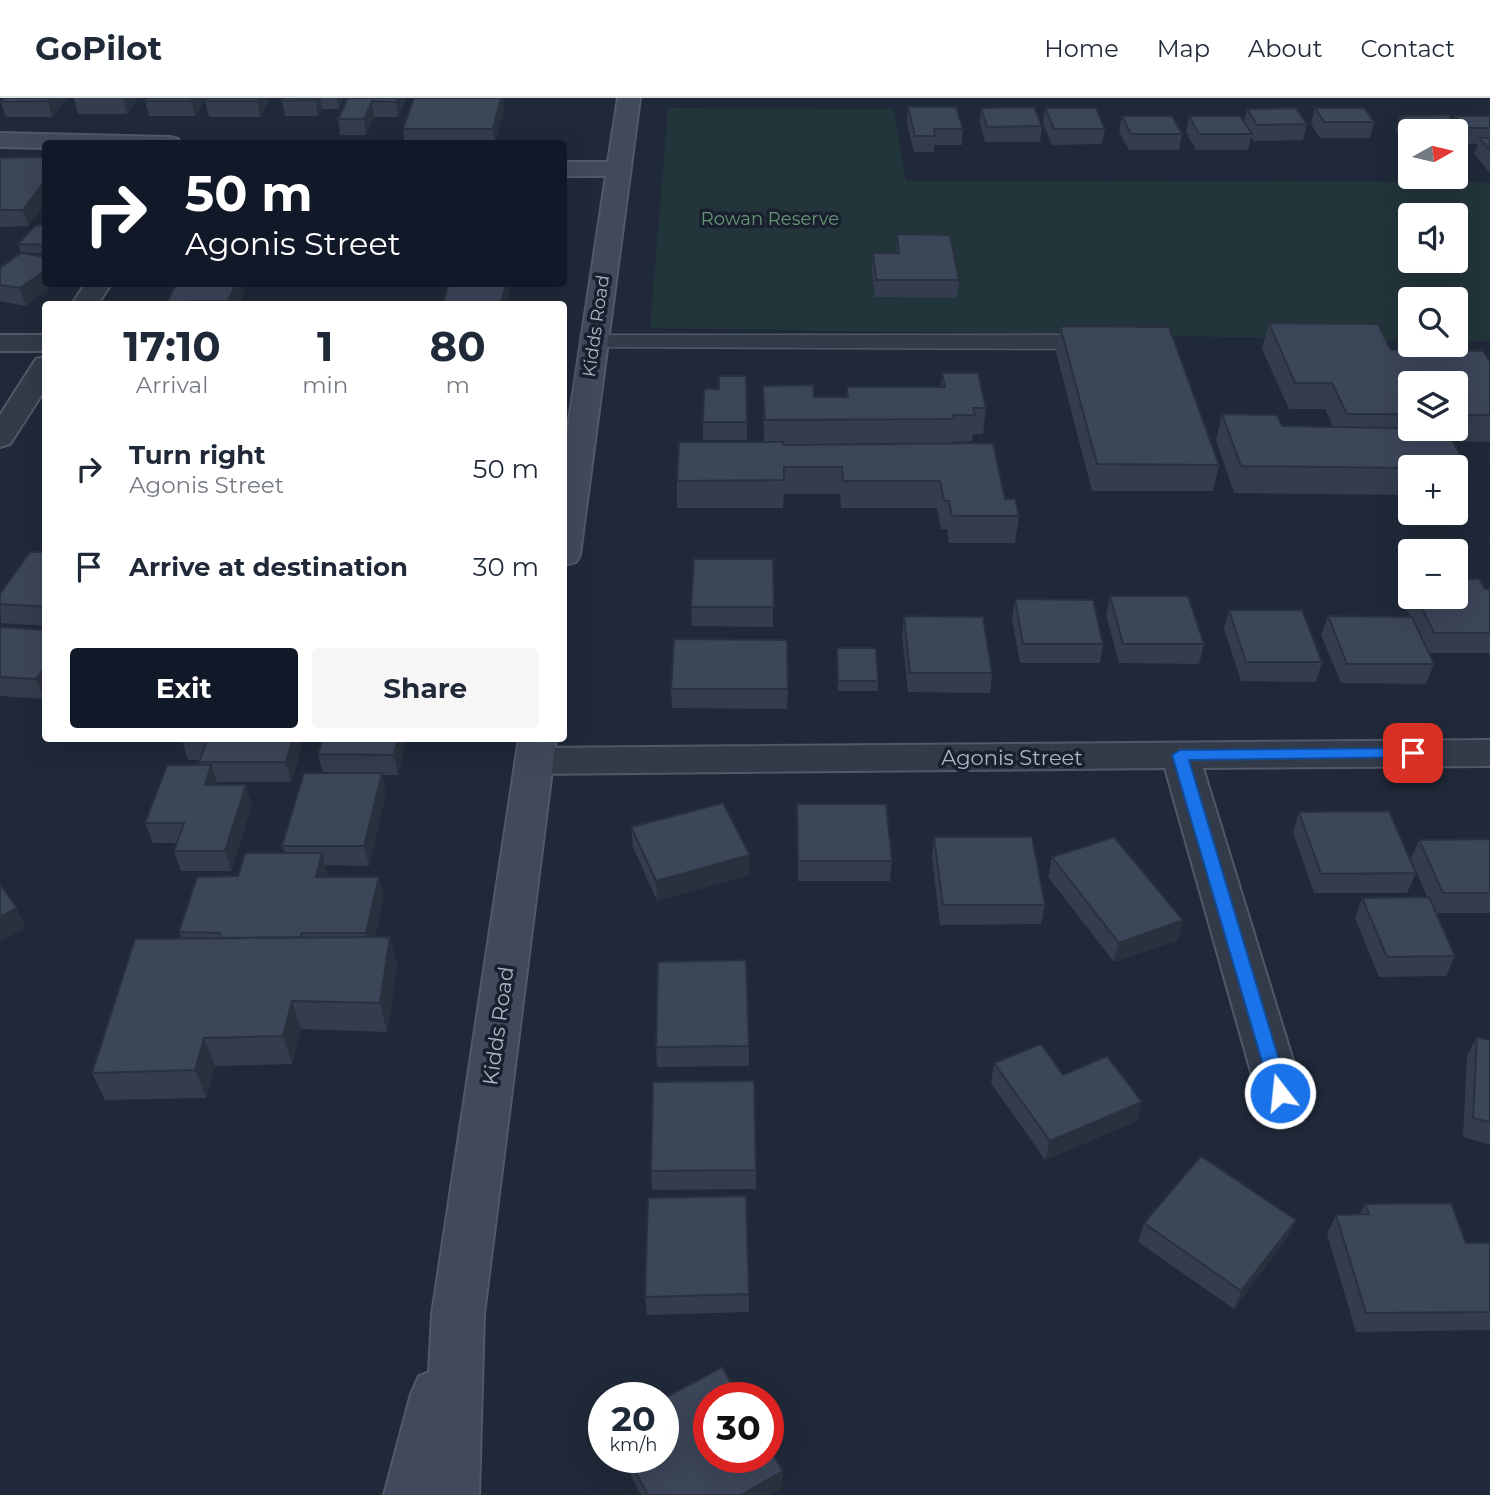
<!DOCTYPE html>
<html lang="en">
<head>
<meta charset="utf-8">
<style>
  body { margin:0; font-family:Montserrat,sans-serif; background:#f6f6f7; color:#1f2937; height:100vh; display:flex; flex-direction:column; font-size:26px; white-space:nowrap }
  * { box-sizing:border-box; margin:0 }
  p { font-size:23px; color:#747a83 }
  .icon { flex:none; width:38px; height:38px; fill:none; stroke:currentColor; stroke-width:2; stroke-linecap:round; stroke-linejoin:round }
  .map { position:relative; flex:1; overflow:hidden }
  .details { position:absolute; left:42px; top:203px; width:525px; height:441px; display:flex; flex-direction:column; background:#fff; border-radius:7px; box-shadow:0 7px 28px #0002 }
  .details>* { flex:none }
  .top-card { position:absolute; left:42px; top:42px; width:525px; height:147px; border-radius:7px; box-shadow:0 7px 28px #0002; background:#111827; color:#fff; overflow:hidden }
  .needle { width:46px; rotate:82deg }
  .controls { position:absolute; left:1398px; top:21px; display:grid; gap:14px }
  .controls a { display:grid; place-items:center; width:70px; height:70px; border-radius:7px; background:#fff; box-shadow:0 7px 28px #0002; font-size:35px }
  .speed { position:absolute; left:588px; top:1284px; display:flex; gap:14px; font-size:35px; font-weight:700; text-align:center }
  .speed>* { display:grid; place-content:center; width:91px; height:91px; border-radius:50%; background:#fff; box-shadow:0 7px 28px #0002; line-height:1 }
  .speed small { font-size:18px; font-weight:400 }
  .speed .limit { border:10px solid #d22; background:#fff; color:#111 }
  .pin { position:absolute; display:grid; place-items:center; width:60px; height:60px; color:#fff; margin:-30px; border-radius:14px; box-shadow:0 4px 10px #0006 }
  .me { position:absolute; width:77px; margin:-38px; rotate:344deg; stroke-linejoin:round; filter:drop-shadow(0 0 5px #0008) }
  .turn { display:flex; align-items:center; gap:24px; height:147px; padding:0 28px; font-size:32px }
  .turn .icon { width:91px; height:91px; stroke-width:2.5 }
  .turn b { display:block; font-size:49px; line-height:60px }
  .eta { display:flex; justify-content:space-evenly; align-items:center; height:119px; text-align:center }
  .eta b { font-size:42px; font-weight:700; line-height:49px }
  .action { display:flex; gap:14px; margin-top:auto; padding:14px 28px }
  .action a { flex:1; height:80px; border-radius:7px; background:#111827; color:#fff; font-size:28px; font-weight:700; line-height:80px; text-align:center }
  .action a+a { background:#f6f6f7; color:#1f2937 }
  ul { padding:0; list-style:none }
  li { display:flex; align-items:center; gap:21px; height:98px; padding:0 28px }
  li div { flex:1 }
  li b { display:block; font-size:26px }
  li em { font-style:normal }
  header { display:flex; align-items:center; gap:42px; box-sizing:border-box; height:98px; padding:0 35px; background:#fff; border-bottom:2px solid #e0e1e3 }
  header strong { font-size:33px }
  nav { display:flex; gap:38px; margin-inline-start:auto; font-size:24px }
  .map>svg:first-child { display:block }
</style>
</head>
<body>
<header>
<strong>GoPilot</strong>
<nav><a>Home</a><a>Map</a><a>About</a><a>Contact</a></nav>
</header>
<div class="map">
<svg width="1490" height="1397" viewBox="0 0 1490 1397">
  <rect width="100%" height="100%" fill="#202939"/>
  <path fill="#22353a" fill-rule="evenodd" d="M668 10 894 11 906 83 1490 84V243H1456V201H1410V242L650 230ZM1410 117H1456V163H1410Z"/>
  <g fill="none" stroke-linecap="round" stroke-linejoin="round">
    <g stroke="#515867" stroke-width="3">
      <path id="lane" d="M594 237H1100L1108 239 1111 244 1108 249 1100 251 586 249 583 244 586 239Z"/>
    </g>
    <g stroke="#515867" stroke-width="4">
      <path id="street" d="M85 186H111L98 206H72Z
        M0 237H46V253H0Z
        M46 259V290L10 346 0 349V317L36 261Z
        M1490 642V668L1203 670 1303 995 1296 1008 1280 1014 1264 1008 1257 995 1165 670 534 676 521 672 515 663 521 654 534 650Z"/>
    </g>
    <g stroke="#515867" stroke-width="4">
      <path id="secondary" d="M618 0H640L580 457 576 464 564 467V355L606 78H564V64H608Z
        M0 35 170 39 178 41 181 46H46V50L0 49Z
        M519 640H556L484 1216 479 1397H384L411 1296 419 1278 429 1274 432 1216Z"/>
    </g>
    <use href="#lane" fill="#333b49" fill-rule="evenodd"/>
    <use href="#street" fill="#333b49" fill-rule="evenodd"/>
    <use href="#secondary" fill="#414a5c" fill-rule="evenodd"/>
  </g>
  <path fill="#343c4d" fill-rule="evenodd" d="M4 0H67L52 19H6L1 4Z
    M74 0H138L127 16H78Z
    M206 0 195 18H149L145 3Z
    M283 0H343L339 11H322L318 18H285L282 3Z
    M348 0 405 3 398 19H374L366 37H340L338 21Z
    M205 3H269L260 19H209Z
    M908 9 963 31 962 47H934V54H914L907 25Z
    M981 10 1042 28 1040 44H985L980 25Z
    M1045 10 1105 31 1102 46 1052 47 1043 26Z
    M1315 10 1374 24 1370 40H1320L1311 26Z
    M504 11 495 46H405L403 31Z
    M1247 11 1307 26 1303 42 1254 43 1251 39 1248 52H1196L1186 34 1189 18 1244 24Z
    M1122 18 1182 36 1179 52H1129L1119 34Z
    M1400 18 1453 23 1455 18H1490V75L1474 56 1478 46H1460L1456 42V33H1410V52L1396 33Z
    M46 59 29 128 0 129V60Z
    M46 128V156L21 154 18 146Z
    M897 136 959 182 957 200 875 199 872 172 873 155H896Z
    M0 170 46 186H56L26 208 0 203Z
    M176 186H242L244 193 239 206H167V204Z
    M506 186H509L510 192 507 206H443V204Z
    M1269 225 1391 252 1490 264V344L1453 343 1468 371 1458 398H1456V369H1410V397L1234 395 1216 342 1222 316 1282 328 1333 329 1325 311H1289L1262 251ZM1410 285H1456V331H1410Z
    M1060 228 1219 367 1213 393H1092L1056 254Z
    M942 275 986 310 983 336H973L972 343 952 344V346L1005 401 1019 418 1015 445H949L947 431H941L937 410H841L840 396H784L783 410H677V383L764 344 763 288 814 299H846L847 289H941Z
    M746 278 747 342H703V324L719 291Z
    M46 454V528L1 525 0 496Z
    M773 461V529L692 528 691 509Z
    M1408 481H1410V499H1456L1485 491H1490V558L1488 555H1429L1434 566 1426 586 1341 585 1321 537 1328 518 1410 519 1401 500Z
    M1110 498 1204 546 1199 566 1119 565 1106 517Z
    M1015 501 1103 546 1100 565H1020L1012 521Z
    M1229 512 1322 564 1316 584 1241 583 1224 531Z
    M904 518 992 575 990 595 908 594 902 538Z
    M0 529 46 532 44 601 0 598Z
    M837 550 878 583V593H838Z
    M671 591H788L787 611 672 610Z
    M298 640 301 651 291 684H217L218 687 252 706 231 773H181L174 753 177 745H153L145 725 200 667V662H188L182 642Z
    M406 640 398 677H382L386 694 369 768 325 767 327 775V779H379L383 799 375 839H390L397 867 387 934 301 931 292 966 215 968 206 1000 105 1002 92 975 181 840 179 834 238 778 285 755 282 748 323 675 318 656Z
    M797 706 892 763 890 783H798Z
    M1299 714 1416 775 1407 795H1314L1293 734Z
    M631 729 750 777 657 803 633 749Z
    M934 739 1045 807 1041 826 940 827 932 759Z
    M1490 741V815H1436L1455 858 1446 878 1379 879 1355 820 1362 800 1427 799 1411 761 1419 742Z
    M1052 759 1178 842 1114 864 1048 779Z
    M1477 939 1490 942V1047L1463 1039 1467 958Z
    M749 948V968L657 969 656 949Z
    M994 965 1063 977 1137 1023 1045 1062 991 985Z
    M756 1072V1091L652 1092 651 1073Z
    M1365 1106 1466 1145H1490V1232L1356 1234 1327 1136 1336 1117H1359Z
    M1296 1122 1287 1140 1234 1211 1138 1144 1144 1125Z
    M749 1196V1214L647 1217 645 1199Z
    M622 1360H663L782 1390 770 1397H641Z"/>
  <path fill="#2a313e" d="M50 0H67L52 19 48 3Z
    M123 0H138L127 16Z
    M193 0H206L195 18 191 3Z
    M259 0H268L269 3 260 19 257 3Z
    M317 0H320L322 11 318 18 315 2Z
    M337 0H343L339 11Z
    M398 0H405V3L398 19 396 4Z
    M501 0H503L504 11 495 46 493 31Z
    M372 3 374 19 366 37 364 21Z
    M46 81V104L29 128 23 112Z
    M46 172V186H56L26 208 20 190Z
    M236 186H242L244 193 238 206H229L228 203Z
    M506 186H509L510 192 507 206H502Z
    M46 567V599L44 601 36 581Z
    M293 640H298L301 651 291 684 286 664Z
    M398 640H406L398 677 394 657Z
    M211 667 218 687H205Z
    M382 675 386 694 369 768 364 748Z
    M246 687 252 706 231 773 225 753Z
    M322 755 327 775 321 799 316 779Z
    M750 757V777L657 803 656 783Z
    M379 779 383 799 371 855 366 835Z
    M17 810 26 830 0 843V819Z
    M1183 822 1178 842 1114 864 1119 845Z
    M390 839 397 867 387 934 380 905Z
    M292 903 301 931 292 966 283 938Z
    M204 940 215 968 206 1000 195 972Z
    M1142 1004 1137 1023 1045 1062 1050 1043Z
    M1296 1122 1287 1140 1234 1211 1241 1193Z
    M783 1373 782 1390 770 1397H741Z"/>
  <path fill="#3c4659" stroke="#2a313e" stroke-width="2" d="M4 0H50L48 3 1 4Z
    M147 0H193L191 3H145Z
    M207 0H259L257 3H205Z
    M283 0H317L315 2 282 3Z
    M348 0H398L396 4 372 3 364 21H338Z
    M414 0H501L493 31H403Z
    M908 9H956L963 31H934L935 38H915Z
    M1034 9 1042 28 987 29 981 10Z
    M1045 10H1096L1105 31H1054Z
    M1296 10 1307 26 1257 27 1247 11Z
    M1315 10H1364L1374 24H1324Z
    M1449 17 1460 30H1438L1441 33H1413L1400 18Z
    M1122 18H1172L1182 36H1131Z
    M1189 18H1240L1252 36H1199Z
    M1455 18H1490V30H1465Z
    M1479 40H1490V52Z
    M46 59V81L23 112H0V60Z
    M36 127 46 128V147L18 146Z
    M897 136 950 137 959 182H876L873 155H899Z
    M21 155 46 159V172L20 190 0 187V170Z
    M176 186H236L228 203 167 204Z
    M449 186H506L501 205 443 204Z
    M1269 225 1378 226 1391 252 1483 253 1490 264V317H1456V285H1410V316H1347L1332 285H1295Z
    M1060 228 1169 229 1219 367 1097 366Z
    M942 275H978L986 310H973L975 317H953L954 321 765 322 763 288 813 287 814 299H848L847 289H945Z
    M719 278H746L747 324H703L704 291H719Z
    M1222 316 1277 317 1282 328 1446 331 1468 371H1456V369L1410 370 1241 368Z
    M679 344H783V347L993 345 1005 401H1015L1019 418H952L949 403H944L940 383H843L842 369H784V382L677 383Z
    M30 454H46V509L0 506V496Z
    M694 461H773L774 509H691Z
    M1456 481H1479L1485 491H1490V535H1434L1417 499H1456Z
    M1110 498H1188L1204 546H1123Z
    M1015 501 1093 502 1103 546H1023Z
    M1229 512H1302L1322 564H1246Z
    M904 518 983 519 992 575H910Z
    M1328 518 1412 519 1434 566H1347Z
    M0 529 46 532V567L36 581 0 579Z
    M674 541 787 542 788 591H671Z
    M837 550H876L878 583H838Z
    M182 640H293L286 664H199L207 642H182Z
    M323 640H398L394 657 318 656Z
    M167 667H211L205 687H246L225 753H174L184 725H145Z
    M304 675H382L364 748H282Z
    M723 705 750 757 656 783 631 729Z
    M797 706H886L892 763H798Z
    M1389 713 1416 775 1321 776 1299 714Z
    M934 739H1032L1045 807H943Z
    M1114 739 1183 822 1119 845 1052 759Z
    M1490 741V795H1443L1419 742Z
    M245 755H322L316 779H379L366 835H302L300 839 219 840 220 835 179 834 197 779 238 778Z
    M0 786 17 810 0 819Z
    M1429 799 1455 858 1387 859 1362 800Z
    M390 839 380 905 292 903 283 938 204 940 195 972 92 975 135 841Z
    M746 862 749 948 656 949 658 864Z
    M1477 939 1490 942V1024L1473 1020Z
    M1041 946 1063 977 1107 958 1142 1004 1050 1043 994 965Z
    M754 983 756 1072 651 1073 653 984Z
    M1201 1058 1296 1122 1241 1193 1144 1125Z
    M746 1098 749 1196 645 1199 648 1100Z
    M1451 1105 1466 1145H1490V1214L1366 1215 1336 1117 1369 1116 1365 1106Z
    M722 1269 740 1300H709V1360H768V1348L783 1373 741 1397H648L628 1360H663V1301Z"/>
  <path fill="#1a73e8" stroke="#114b97" stroke-width="2" d="M1413 650 1420 655 1418 659 1189 662 1289 995 1287 1001 1280 1003 1273 1001 1172 657 1180 652Z"/>
  <g text-anchor="middle" dominant-baseline="central" stroke-width="7" stroke-linejoin="round" paint-order="stroke">
    <g font-size="18" fill="#659774" stroke="#19202e">
      <text x="770" y="121">Rowan Reserve</text>
    </g>
    <g font-size="18" fill="#aeb5c6" stroke="#19202e">
      <text transform="translate(596 228) rotate(-82)">Kidds Road</text>
    </g>
    <g font-size="21" fill="#aeb5c6" stroke="#19202e">
      <text x="1012" y="659">Agonis Street</text>
      <text transform="translate(498 928) rotate(-82)">Kidds Road</text>
    </g>
  </g>
</svg>
<div class="controls">
<a><svg class="needle" viewBox="-14 -14 28 28"><path d="M0-13l5 13h-10z" fill="#e53935"/><path d="M0 13l5-13h-10z" fill="#747a83"/></svg></a>
<a><svg class="icon" aria-label="sound" viewBox="0 0 24 24"><path d="M4 9h4l5-4v14l-5-4H4zM17 9q2 3 0 6"/></svg></a>
<a><svg class="icon" aria-label="search" viewBox="0 0 24 24"><circle cx="10" cy="10" r="6"/><path d="M15 15l6 6"/></svg></a>
<a><svg class="icon" aria-label="layers" viewBox="0 0 24 24"><path d="M12 4l9 5-9 5-9-5zM3 14l9 5 9-5"/></svg></a>
<a>+</a>
<a>−</a>
</div>
<div class="speed"><div>20<small>km/h</small></div><div class="limit">30</div></div>
<div class="pin" style="left:1413px;top:655px;background:#d93025"><svg class="icon" aria-label="arrive" viewBox="0 0 24 24"><path d="M6 21V4h12l-3 4 3 4H6"/></svg></div>
<svg class="me" style="left:1280px;top:995px" viewBox="-20 -20 40 40"><circle r="17" fill="#1a73e8" stroke="#fff" stroke-width="3"/><path d="M0-11L8 9 0 5-8 9z" fill="#fff"/></svg>
<div class="top-card">
<div class="turn"><svg class="icon" aria-label="right" viewBox="0 0 24 24"><path d="M7 20v-9h11M14 6l5 5-5 5"/></svg><div><b>50 m</b>Agonis Street</div></div>
</div>
<section class="details">
<div class="eta">
<div><b>17:10</b><p>Arrival</p></div>
<div><b>1</b><p>min</p></div>
<div><b>80</b><p>m</p></div>
</div>
<ul>
<li><svg class="icon" aria-label="right" viewBox="0 0 24 24"><path d="M7 20v-9h11M14 6l5 5-5 5"/></svg><div><b>Turn right</b><p>Agonis Street</p></div><em>50 m</em></li>
<li><svg class="icon" aria-label="arrive" viewBox="0 0 24 24"><path d="M6 21V4h12l-3 4 3 4H6"/></svg><div><b>Arrive at destination</b></div><em>30 m</em></li>
</ul>
<div class="action"><a>Exit</a><a>Share</a></div>
</section>
</div>
</body>
</html>
